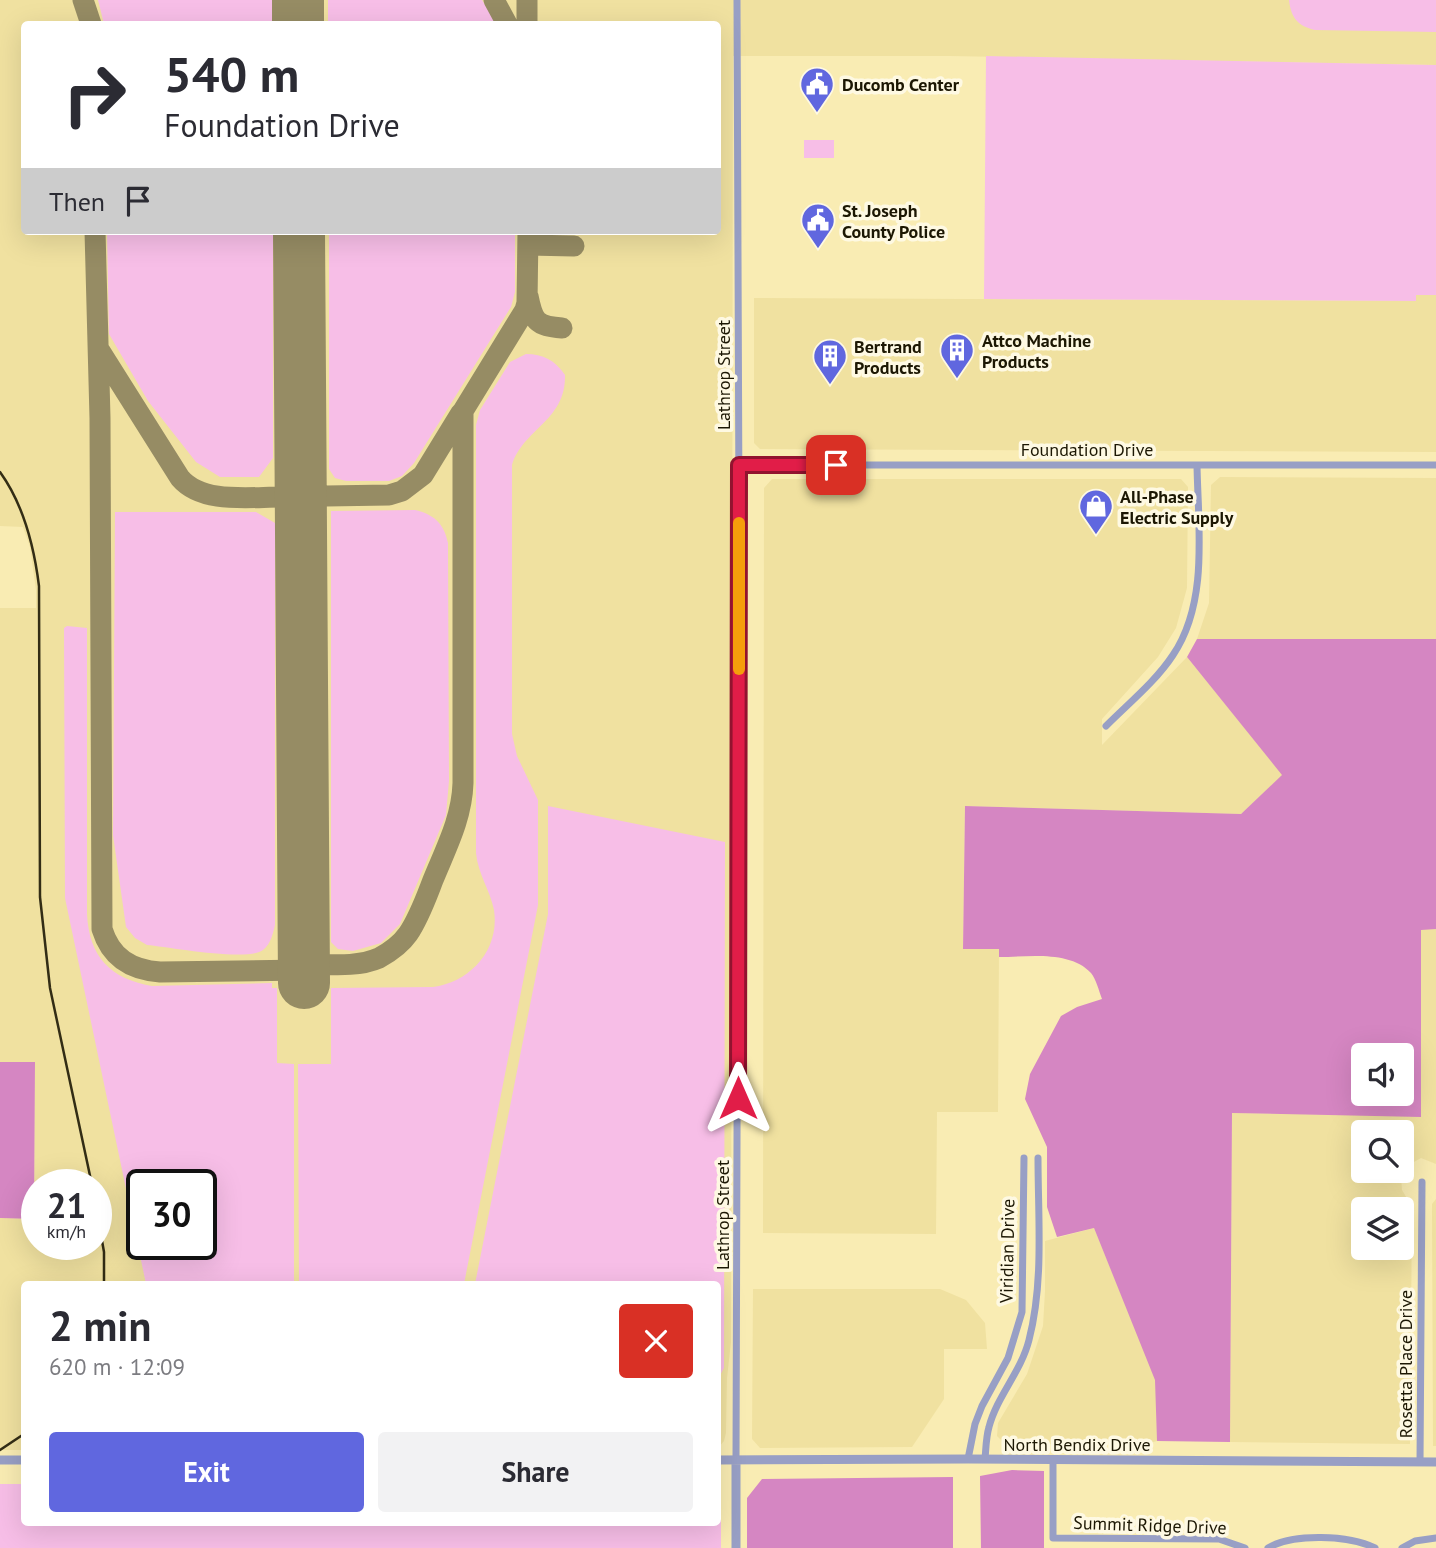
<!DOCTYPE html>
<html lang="en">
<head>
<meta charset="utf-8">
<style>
  body { margin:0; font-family:"PT Sans",sans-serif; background:#f2f2f3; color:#2b2b33; height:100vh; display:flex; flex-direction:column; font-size:26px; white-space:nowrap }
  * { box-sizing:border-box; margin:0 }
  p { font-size:23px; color:#7c7c81 }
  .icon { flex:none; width:38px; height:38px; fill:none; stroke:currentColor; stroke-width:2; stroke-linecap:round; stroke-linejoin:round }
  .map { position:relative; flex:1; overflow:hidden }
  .drawer { position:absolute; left:21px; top:1281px; width:700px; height:245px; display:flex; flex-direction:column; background:#fff; border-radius:7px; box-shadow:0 7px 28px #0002 }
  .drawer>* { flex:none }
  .hud { position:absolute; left:21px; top:21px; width:700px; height:214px; border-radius:7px; box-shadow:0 7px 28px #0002; background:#fff; color:#2b2b33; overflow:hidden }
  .buttons { position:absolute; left:1351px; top:1043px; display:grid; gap:14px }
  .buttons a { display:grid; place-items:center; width:63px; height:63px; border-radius:7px; background:#fff; box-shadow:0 7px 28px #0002; font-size:35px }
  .speed { position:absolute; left:21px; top:1169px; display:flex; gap:14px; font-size:35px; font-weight:700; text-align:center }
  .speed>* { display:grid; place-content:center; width:91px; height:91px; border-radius:50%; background:#fff; box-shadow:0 7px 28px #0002; line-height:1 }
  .speed small { font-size:18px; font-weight:400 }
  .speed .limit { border:4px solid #111; border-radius:10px; background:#fff; color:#111 }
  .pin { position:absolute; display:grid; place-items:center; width:60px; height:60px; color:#fff; margin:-30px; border-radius:14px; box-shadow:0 4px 10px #0006 }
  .me { position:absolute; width:77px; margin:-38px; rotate:0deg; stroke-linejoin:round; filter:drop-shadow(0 0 5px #0008) }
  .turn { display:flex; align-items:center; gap:24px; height:147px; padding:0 28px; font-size:32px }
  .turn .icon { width:91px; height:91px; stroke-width:2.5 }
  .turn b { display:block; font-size:49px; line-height:60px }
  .then { display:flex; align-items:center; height:66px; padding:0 28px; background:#0003; gap:14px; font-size:26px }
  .round { display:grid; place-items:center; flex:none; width:74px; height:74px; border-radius:7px; background:#f2f2f3 }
  .head { display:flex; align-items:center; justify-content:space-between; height:119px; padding:0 28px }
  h1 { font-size:42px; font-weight:800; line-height:52px }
  .action { display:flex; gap:14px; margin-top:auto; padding:14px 28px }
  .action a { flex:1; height:80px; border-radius:7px; background:#6067df; color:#fff; font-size:28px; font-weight:800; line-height:80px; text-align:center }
  .action a+a { background:#f2f2f3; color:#2b2b33 }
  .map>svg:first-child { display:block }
</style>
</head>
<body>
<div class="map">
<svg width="1436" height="1548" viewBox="0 0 1436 1548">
  <rect width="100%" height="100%" fill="#f9ecb3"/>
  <path fill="#f0e1a0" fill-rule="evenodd" d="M0 0H1436V65L949 56H733L731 1342 727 1378 726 1433 724 1441 718 1448V1284H24V1450H0V1218L34 1219 35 1063 0 1062V608H36V590L30 547 23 527 0 526ZM24 24H718V231H24ZM37 1185H96V1244H37ZM142 1185H201V1244H142Z
    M1416 295H1436V452L760 449 754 443V298L1415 301Z
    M1220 477 1436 478V639H1197L1209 603 1211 485Z
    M772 479H1181L1188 487 1187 588 1176 628 1158 657 1102 719V745L1187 657 1283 775 1241 814 965 806 963 949H999L998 1112H937L936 1234 763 1233 764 488Z
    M1421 929H1436V1164L1421 1158 1405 1167 1401 1178 1402 1190 1412 1207 1410 1444 1230 1442 1232 1113 1421 1116ZM1363 1132H1402V1171H1363ZM1363 1209H1402V1248H1363Z
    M1436 1199V1446H1433L1432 1204Z
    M1094 1228 1156 1380 1157 1441 1146 1444H1005L997 1436 998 1423 1027 1374 1043 1326 1045 1291V1241Z
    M753 1289H940L966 1300 985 1323 987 1349H944V1399L912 1447 760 1448 752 1439Z"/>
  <path fill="#f7bee7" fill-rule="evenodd" d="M98 0H273V24H104Z
    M328 0H482L497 24H328Z
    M1289 0H1436V32L1315 30C1298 26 1291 18 1289 0Z
    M986 56 1436 65V295H1416V301L984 299Z
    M804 140H834V158H804Z
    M107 231H273V458L259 477H220L196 462 148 401 109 334Z
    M329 231H515V292L511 307 414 463 402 476 389 481H346L335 478 329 469Z
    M526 354C543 354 555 360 565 375 566 421 523 429 512 465V734L517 756 538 800V905L464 1284H299L298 1064H331V988L433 987C470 982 500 950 494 910 490 890 478 874 476 853V425L480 410 510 362Z
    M415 510C433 514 444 523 448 543L449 781 446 815 400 924 381 943 353 951 338 949 331 942V511Z
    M115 512H256L275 523V925C273 933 271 944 263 950 248 962 169 947 147 945L135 938 126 927 113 835Z
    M67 626 87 628V914C89 956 110 979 152 986L272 983V988H277V1063L294 1064V1284H146L65 898 64 628ZM142 1185H201V1244H142Z
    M548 806 725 842 724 1368 718 1379V1284H475L548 914Z
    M0 1484H24V1522H718V1484L721 1488V1548H0Z"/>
  <path fill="#d586c2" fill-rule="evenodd" d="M1197 639H1436V929L1421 930V1117L1232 1113 1230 1442 1157 1441 1155 1380 1094 1228 1057 1237 1047 1207V1147L1025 1099 1030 1074 1061 1016 1077 1007 1102 999C1099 991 1096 979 1091 973 1070 950 1027 957 999 957V949H963L965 806 1241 814 1282 775 1187 657ZM1363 1055H1402V1094H1363Z
    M0 1062H35L34 1219 0 1218Z
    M1012 1470 1044 1471V1548H981L980 1476Z
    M953 1477V1548H747V1498L762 1479Z"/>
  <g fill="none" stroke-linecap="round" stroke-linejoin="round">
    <path stroke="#968c64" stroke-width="21" d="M83 0 91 24
      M494 0 507 24
      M527 0V24
      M95 231 100 418 102 929C111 958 131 970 160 972L304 970
      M528 245 574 246
      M528 296C533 321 536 326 562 328
      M100 351 180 478C202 504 249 497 281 497L292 488 300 465
      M300 465 310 486 316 493 326 496 389 495 402 491 423 475 461 413
      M304 964C328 964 356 968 379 958 390 952 401 944 408 934 419 918 426 898 433 880 446 848 462 818 463 783V411L525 310 527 303 528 231"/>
    <path stroke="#968c64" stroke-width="52" d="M298 0V24
      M299 231 304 983"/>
    <path stroke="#989fc5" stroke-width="7" d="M739 465H1436
      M1106 726C1129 703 1156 681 1173 655 1209 602 1198 526 1197 465
      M968 1459 975 1424 982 1406 1008 1358 1022 1312 1024 1158
      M985 1459C986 1448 986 1437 989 1427 997 1396 1021 1372 1029 1340 1044 1282 1038 1218 1038 1158
      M736 1460 739 510 737 0
      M1053 1460V1538L1219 1539 1245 1548
      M1420 1462 1422 1182
      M1268 1548C1293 1533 1349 1535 1375 1548
      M1402 1548 1415 1541 1436 1538"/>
    <path stroke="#989fc5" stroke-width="9" d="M0 1460H24
      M718 1460 968 1459 1436 1462
      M736 1548V1460"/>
    <path stroke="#332d15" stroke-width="2.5" d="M0 472C24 505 34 546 39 586L40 897 50 988 92 1185
      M96 1207 104 1252V1284
      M0 1450 24 1434"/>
  </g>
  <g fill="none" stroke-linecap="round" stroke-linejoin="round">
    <g stroke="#92132f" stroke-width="18">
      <path id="route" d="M738 1098 739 465H836"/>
    </g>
    <use href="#route" stroke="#e11d48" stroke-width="12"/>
    <path stroke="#f59e0b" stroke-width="12" d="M739 669V523"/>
  </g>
  <defs>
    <g id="civic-pin" transform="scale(1.75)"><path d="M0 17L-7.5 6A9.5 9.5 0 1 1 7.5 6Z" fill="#6067df" stroke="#fef9e3"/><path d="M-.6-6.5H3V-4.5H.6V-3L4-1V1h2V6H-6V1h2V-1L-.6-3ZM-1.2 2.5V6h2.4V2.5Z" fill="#fff"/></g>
    <g id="building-pin" transform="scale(1.75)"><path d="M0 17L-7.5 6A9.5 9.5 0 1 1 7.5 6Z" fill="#6067df" stroke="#fef9e3"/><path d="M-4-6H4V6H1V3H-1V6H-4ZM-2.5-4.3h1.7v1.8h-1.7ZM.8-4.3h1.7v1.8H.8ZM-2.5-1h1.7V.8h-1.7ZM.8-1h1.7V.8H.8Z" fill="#fff"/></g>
    <g id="shop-pin" transform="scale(1.75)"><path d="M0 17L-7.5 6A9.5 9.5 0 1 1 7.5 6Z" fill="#6067df" stroke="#fef9e3"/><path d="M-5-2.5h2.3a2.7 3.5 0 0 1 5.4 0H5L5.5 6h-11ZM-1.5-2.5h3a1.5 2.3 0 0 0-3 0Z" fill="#fff"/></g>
  </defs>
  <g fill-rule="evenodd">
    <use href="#civic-pin" x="817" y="84"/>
    <use href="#civic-pin" x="818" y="220"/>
    <use href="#building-pin" x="957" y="350"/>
    <use href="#building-pin" x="830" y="356"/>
    <use href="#shop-pin" x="1096" y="506"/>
  </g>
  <g text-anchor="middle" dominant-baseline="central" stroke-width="7" stroke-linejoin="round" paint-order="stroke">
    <g font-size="18" font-weight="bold" fill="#1c1703" stroke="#fef9e3" text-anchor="start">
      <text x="842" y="84">Ducomb Center</text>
      <text x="842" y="210">St. Joseph<tspan x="842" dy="21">County Police</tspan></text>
      <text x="982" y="340">Attco Machine<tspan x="982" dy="21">Products</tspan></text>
      <text x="854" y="346">Bertrand<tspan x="854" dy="21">Products</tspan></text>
      <text x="1120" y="496">All-Phase<tspan x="1120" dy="21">Electric Supply</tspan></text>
    </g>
    <g font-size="18" fill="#1c1703" stroke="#fef9e3">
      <text transform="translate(723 375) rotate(-90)">Lathrop Street</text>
      <text x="1087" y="449">Foundation Drive</text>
      <text transform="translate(722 1215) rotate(-90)">Lathrop Street</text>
      <text transform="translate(1007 1251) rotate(-89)">Viridian Drive</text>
      <text transform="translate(1405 1364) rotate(-90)">Rosetta Place Drive</text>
      <text x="1077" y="1444">North Bendix Drive</text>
      <text transform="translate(1150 1525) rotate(2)">Summit Ridge Drive</text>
    </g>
  </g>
</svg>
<div class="buttons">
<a><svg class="icon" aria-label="sound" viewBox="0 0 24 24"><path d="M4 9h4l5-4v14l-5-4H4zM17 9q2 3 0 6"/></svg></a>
<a><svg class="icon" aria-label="search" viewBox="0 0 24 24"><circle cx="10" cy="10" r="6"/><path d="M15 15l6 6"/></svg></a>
<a><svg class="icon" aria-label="layers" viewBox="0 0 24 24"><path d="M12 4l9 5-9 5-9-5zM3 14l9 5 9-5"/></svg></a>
</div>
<div class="speed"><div>21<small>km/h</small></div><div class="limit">30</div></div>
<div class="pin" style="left:836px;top:465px;background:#d93025"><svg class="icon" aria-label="arrive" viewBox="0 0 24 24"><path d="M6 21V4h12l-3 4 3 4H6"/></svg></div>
<svg class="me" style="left:738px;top:1098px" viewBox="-20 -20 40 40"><path d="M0-17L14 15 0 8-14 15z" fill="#e11d48" stroke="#fff" stroke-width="4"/></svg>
<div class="hud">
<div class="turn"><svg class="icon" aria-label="right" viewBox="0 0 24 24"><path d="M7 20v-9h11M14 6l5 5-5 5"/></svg><div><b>540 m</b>Foundation Drive</div></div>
<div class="then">Then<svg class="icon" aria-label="arrive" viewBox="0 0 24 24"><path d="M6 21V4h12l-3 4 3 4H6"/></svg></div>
</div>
<section class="drawer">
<div class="head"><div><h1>2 min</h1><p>620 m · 12:09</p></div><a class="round" style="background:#d93025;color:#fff"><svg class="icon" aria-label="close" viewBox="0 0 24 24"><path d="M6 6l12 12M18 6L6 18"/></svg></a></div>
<div class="action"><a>Exit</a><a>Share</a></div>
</section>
</div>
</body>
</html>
